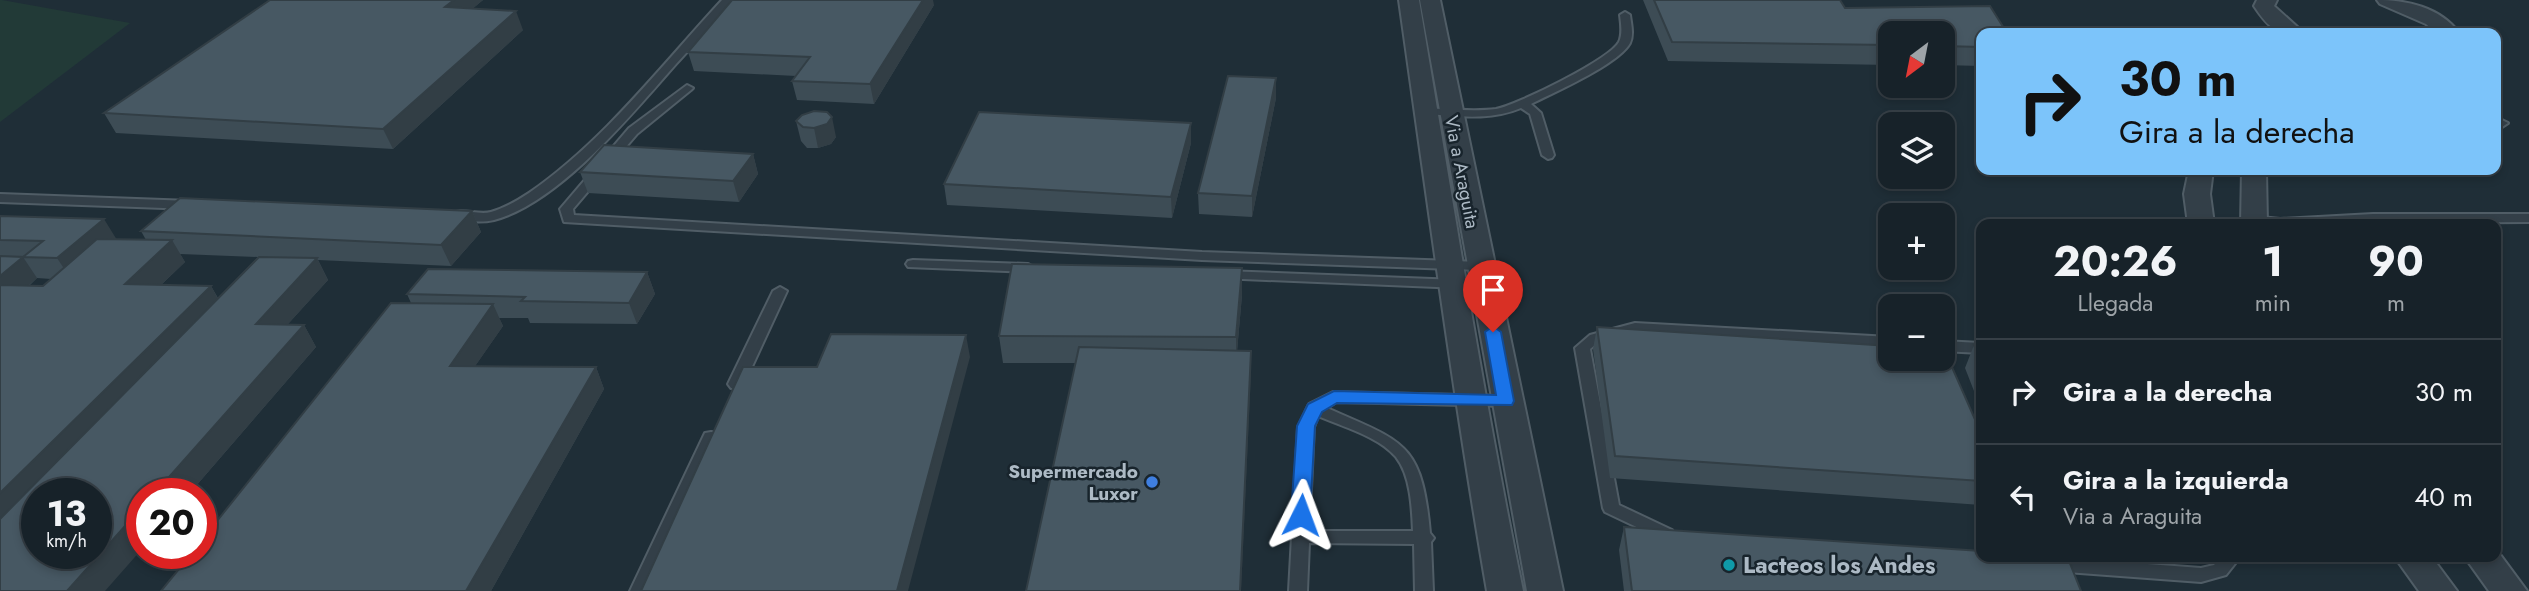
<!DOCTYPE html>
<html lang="es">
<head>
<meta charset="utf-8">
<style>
  body { margin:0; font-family:Jost,sans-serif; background:#242f35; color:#f1f3f6; height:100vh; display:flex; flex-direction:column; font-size:26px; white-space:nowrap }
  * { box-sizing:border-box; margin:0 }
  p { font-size:23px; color:#9ea4a8 }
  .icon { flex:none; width:38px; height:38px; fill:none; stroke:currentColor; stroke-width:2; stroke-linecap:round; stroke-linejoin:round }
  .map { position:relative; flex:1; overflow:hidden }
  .details { position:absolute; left:1976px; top:219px; width:525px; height:343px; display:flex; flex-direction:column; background:#172229; border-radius:14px; box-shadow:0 4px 10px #0003,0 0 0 2px #363f46 }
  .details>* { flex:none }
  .top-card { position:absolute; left:1976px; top:28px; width:525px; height:147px; border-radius:14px; box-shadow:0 4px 10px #0003,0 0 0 2px #363f46; background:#7cc4fa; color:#111; overflow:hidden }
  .needle { width:46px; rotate:212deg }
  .fabs { position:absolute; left:1878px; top:21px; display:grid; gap:14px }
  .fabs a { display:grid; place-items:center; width:77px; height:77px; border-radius:14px; background:#172229; box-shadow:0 4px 10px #0003,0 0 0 2px #363f46; font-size:35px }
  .speed { position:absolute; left:21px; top:478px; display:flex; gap:14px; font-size:35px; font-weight:700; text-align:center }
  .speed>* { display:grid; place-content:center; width:91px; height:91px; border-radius:50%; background:#172229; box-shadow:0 4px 10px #0003,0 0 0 2px #363f46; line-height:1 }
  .speed small { font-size:18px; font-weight:400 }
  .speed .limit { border:10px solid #d22; background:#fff; color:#111 }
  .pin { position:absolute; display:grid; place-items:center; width:60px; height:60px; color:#fff; margin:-72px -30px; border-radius:50% 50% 50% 0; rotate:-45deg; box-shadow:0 0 7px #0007 }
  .pin .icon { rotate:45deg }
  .me { position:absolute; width:77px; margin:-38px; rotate:3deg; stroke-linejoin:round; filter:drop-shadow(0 0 5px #0008) }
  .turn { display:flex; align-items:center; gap:24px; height:147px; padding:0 28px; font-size:32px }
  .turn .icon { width:91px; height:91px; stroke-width:2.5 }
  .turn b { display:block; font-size:49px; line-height:60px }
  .eta { display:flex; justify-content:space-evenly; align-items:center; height:119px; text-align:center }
  .eta b { font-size:42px; font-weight:700; line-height:49px }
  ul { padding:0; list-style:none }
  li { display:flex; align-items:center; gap:21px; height:105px; padding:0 28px; border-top:2px solid #363f46 }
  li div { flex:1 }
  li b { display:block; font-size:26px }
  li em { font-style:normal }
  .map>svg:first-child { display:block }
</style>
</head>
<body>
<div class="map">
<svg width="2529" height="591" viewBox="0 0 2529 591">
  <rect width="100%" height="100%" fill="#1f2e37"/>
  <path fill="#223a37" d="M0 0H2L130 23 0 122Z"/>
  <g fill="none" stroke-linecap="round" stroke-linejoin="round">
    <g stroke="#505d66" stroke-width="4">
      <path id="lane" d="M722 0H733C715 22 695 43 676 64 632 114 559 203 494 220 481 223 464 221 451 218L450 215C460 206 477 216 491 212 504 208 517 201 529 193 604 141 661 66 722 0Z
        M1625 12 1630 15C1631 24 1634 34 1630 43 1619 64 1553 93 1531 104L1541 113 1554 155 1552 158 1548 159 1542 155 1530 114 1521 108C1490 121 1458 116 1425 114L1419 111 1425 108C1448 109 1473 112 1496 109 1517 105 1609 60 1619 42 1623 34 1621 23 1620 15Z
        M687 85 693 88 691 90 637 134 573 209 574 215 1202 252 1481 262 1488 266 1481 270 1202 260 564 222 560 209 629 128Z
        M2496 117 2508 123 2502 127 2496 125Z
        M0 194 191 201 197 205 191 209 0 202Z
        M2373 214H2529V222L2253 224 2245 220 2252 216 2280 219Z
        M913 260 1028 264 1035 268 1028 272 908 267 906 264 908 261Z
        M1224 271 1484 281 1491 285 1484 289 1219 278 1217 275Z
        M780 287 787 291 744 384 736 389 731 388 728 384 773 291Z
        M1635 323 1890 337V347L1635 333 1600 341 1590 349 1619 505 1672 530 1675 535 1672 540 1666 541 1605 512 1603 508 1575 348 1590 335Z
        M1942 341 1981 343V353L1942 351Z
        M1333 392 1506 396 1511 397 1514 401 1511 405 1506 406 1336 402 1327 408C1404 442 1422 442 1430 533L1434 538 1431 542 1433 591H1415L1414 544 1309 543 1307 591H1289L1298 427 1309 404ZM1318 416C1343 427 1378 436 1396 457 1411 476 1412 509 1413 531H1309L1314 427Z
        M711 432 717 433 719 437 648 591H630L703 437 705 433Z
        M2222 556H2241L2226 575 2201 582 2053 571 2047 569 2044 564 2047 559 2053 557 2201 568 2214 565Z"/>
    </g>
    <g stroke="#505d66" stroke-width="4">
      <path id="street" d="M1399 0H1419C1452 197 1483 395 1523 591H1487C1453 395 1427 197 1399 0Z
        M1420 0H1440L1563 591H1527Z
        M2257 0H2277L2274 6 2304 33C2275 33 2270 30 2254 6Z
        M2377 0C2406 0 2440 7 2459 33H2436L2426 24 2380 4Z
        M2189 170H2213L2210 194 2214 224H2188L2184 194Z
        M2242 170H2266L2267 224H2241Z
        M2496 549 2527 591H2489L2464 556H2496Z
        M2394 556H2431L2457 591H2419Z"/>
    </g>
    <use href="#lane" fill="#333f48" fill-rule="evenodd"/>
    <use href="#street" fill="#333f48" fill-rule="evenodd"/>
  </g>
  <path fill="#3d4c55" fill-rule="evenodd" d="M270 0H483L472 9 523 30 393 149 116 133 104 113Z
    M1643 0H1840L1845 8 1981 33V66L1942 65V33H1890V65L1668 61Z
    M934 5 874 104 797 100 792 81 796 76 694 71 688 52Z
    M1276 78V98L1252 217 1199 214 1198 193Z
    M796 121 836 137 831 144 818 148H807L801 141Z
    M1191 123V143L1172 218 947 205 944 184Z
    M753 154 758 174 739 202 588 193 580 172Z
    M472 211 481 232 451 266 318 260 328 280 288 324 304 325 316 347 189 494H142L0 591V216L117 239 146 240 141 231ZM180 254 258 257 218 298 211 286 161 285 185 262ZM26 261 37 278 51 279 43 286H29L37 278Z
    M1242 268V295L1237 351 1251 373 1075 363H1003L999 336Z
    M647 272 655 294 637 324 530 323 528 318H499L503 326 475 366 596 367 604 389 491 591H161L411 303 407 294Z
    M1597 327 1981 433V505L1610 478 1593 349Z
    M1974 345 1981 346V409L1965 368Z
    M1624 527 2081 591H1624L1619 550Z"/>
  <path fill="#323e45" d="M454 0H483L452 26 445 7Z
    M923 0H933L934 5 874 104 870 84Z
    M516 11 523 30 393 149 383 129Z
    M1276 78V98L1252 217V196Z
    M832 117 836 137 831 144 818 148 814 128Z
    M1191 123V143L1172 218 1171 197Z
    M753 154 758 174 739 202 733 181Z
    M472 211 481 232 451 266 441 245Z
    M104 219 117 240 71 279 57 258Z
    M172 240 185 262 139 306 125 284Z
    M23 257 37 278 4 307 0 302V276Z
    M317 258 328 280 268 346 256 324Z
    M1242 268V295L1236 364V337Z
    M647 272 655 294 637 324 629 303Z
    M211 286 223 308 0 534V493Z
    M493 304 503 326 460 388 450 366Z
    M304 325 316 347 189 494H154Z
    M966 335 970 357 908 591H897Z
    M1251 351V373L1241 591H1240Z
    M596 367 604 389 491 591H466Z
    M142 507V549L105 591H67Z"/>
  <path fill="#475863" stroke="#323e45" stroke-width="2" fill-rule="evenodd" d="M270 0H454L445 7 516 11 383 129 104 113Z
    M732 0H923L870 84 792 81 810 57 688 52Z
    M1654 0H1840L1845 8 1990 6 2007 33H1981V47L1942 46V33H1890V45L1672 42Z
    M1228 76 1276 78 1252 196 1198 193Z
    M814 111 827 112 832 117 827 124 814 128 803 127 796 121 802 115Z
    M979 112 1191 123 1171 197 944 184Z
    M604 145 753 154 733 181 580 172Z
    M180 198 472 211 441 245 141 231Z
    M0 216 104 219 57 258 23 257 43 241 0 240Z
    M97 239 172 240 125 284 211 286 0 493V285L43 286Z
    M0 256 23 257 0 276Z
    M259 257 317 258 256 324 304 325 154 494H142V507L67 591H0V519ZM37 494H96V553H37Z
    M1012 264 1242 268 1236 337 999 336Z
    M428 269 647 272 629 303 521 301 525 297 407 294Z
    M391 303 493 304 450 366 596 367 466 591H161L192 553H201V541Z
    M1597 327 1890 346V359H1942V349H1944L1981 433V481L1615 456Z
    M831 334 966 335 897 591H641L743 367H817Z
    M1974 345 1981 346V363Z
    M1079 347 1251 351 1240 591H1026Z
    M1624 527 1981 551V556H2067L2081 591H1632Z"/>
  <path fill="#1a73e8" stroke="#114b97" stroke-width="2" d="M1493 326 1501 332 1514 401 1512 405 1337 403 1322 412 1315 426 1310 515 1307 520H1294L1291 515 1297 426 1308 404 1334 391 1496 395 1485 332Z"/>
  <circle fill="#3f7fe0" stroke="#18242c" stroke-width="2.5" cx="1152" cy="482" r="7"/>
  <circle fill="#0f9aa8" stroke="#18242c" stroke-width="2.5" cx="1729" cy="565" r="7"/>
  <g text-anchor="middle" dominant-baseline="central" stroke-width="5" stroke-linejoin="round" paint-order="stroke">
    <g font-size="19" fill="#adbac5" stroke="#18242c">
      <text transform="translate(1462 172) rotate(79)">Via a Araguita</text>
    </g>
    <g font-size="19" font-weight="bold" fill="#adbac5" stroke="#18242c" text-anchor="end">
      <text x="1138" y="471">Supermercado<tspan x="1138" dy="22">Luxor</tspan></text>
    </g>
    <g font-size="23" font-weight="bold" fill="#adbac5" stroke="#18242c" text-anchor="start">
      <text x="1743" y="565">Lacteos los Andes</text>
    </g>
  </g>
</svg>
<div class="fabs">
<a><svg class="needle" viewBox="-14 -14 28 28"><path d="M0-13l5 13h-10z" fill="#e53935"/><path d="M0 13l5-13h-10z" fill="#9ea4a8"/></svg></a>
<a><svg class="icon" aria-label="layers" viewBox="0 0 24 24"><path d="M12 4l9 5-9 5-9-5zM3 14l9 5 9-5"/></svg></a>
<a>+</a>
<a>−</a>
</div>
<div class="speed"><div>13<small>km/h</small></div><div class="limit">20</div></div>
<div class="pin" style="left:1493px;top:332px;background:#d93025"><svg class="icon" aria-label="arrive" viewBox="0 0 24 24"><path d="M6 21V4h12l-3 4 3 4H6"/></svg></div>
<svg class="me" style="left:1301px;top:515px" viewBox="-20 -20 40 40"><path d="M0-17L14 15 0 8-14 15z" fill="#1a73e8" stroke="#fff" stroke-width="4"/></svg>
<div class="top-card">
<div class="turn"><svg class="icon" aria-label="right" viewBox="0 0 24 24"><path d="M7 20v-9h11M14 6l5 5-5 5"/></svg><div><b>30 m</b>Gira a la derecha</div></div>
</div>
<section class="details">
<div class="eta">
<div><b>20:26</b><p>Llegada</p></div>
<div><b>1</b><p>min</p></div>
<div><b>90</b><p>m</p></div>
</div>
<ul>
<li><svg class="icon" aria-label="right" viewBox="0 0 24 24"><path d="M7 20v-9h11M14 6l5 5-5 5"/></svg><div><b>Gira a la derecha</b></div><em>30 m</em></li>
<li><svg class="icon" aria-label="left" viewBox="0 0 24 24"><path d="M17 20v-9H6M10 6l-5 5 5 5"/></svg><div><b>Gira a la izquierda</b><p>Via a Araguita</p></div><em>40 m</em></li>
</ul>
</section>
</div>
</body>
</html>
